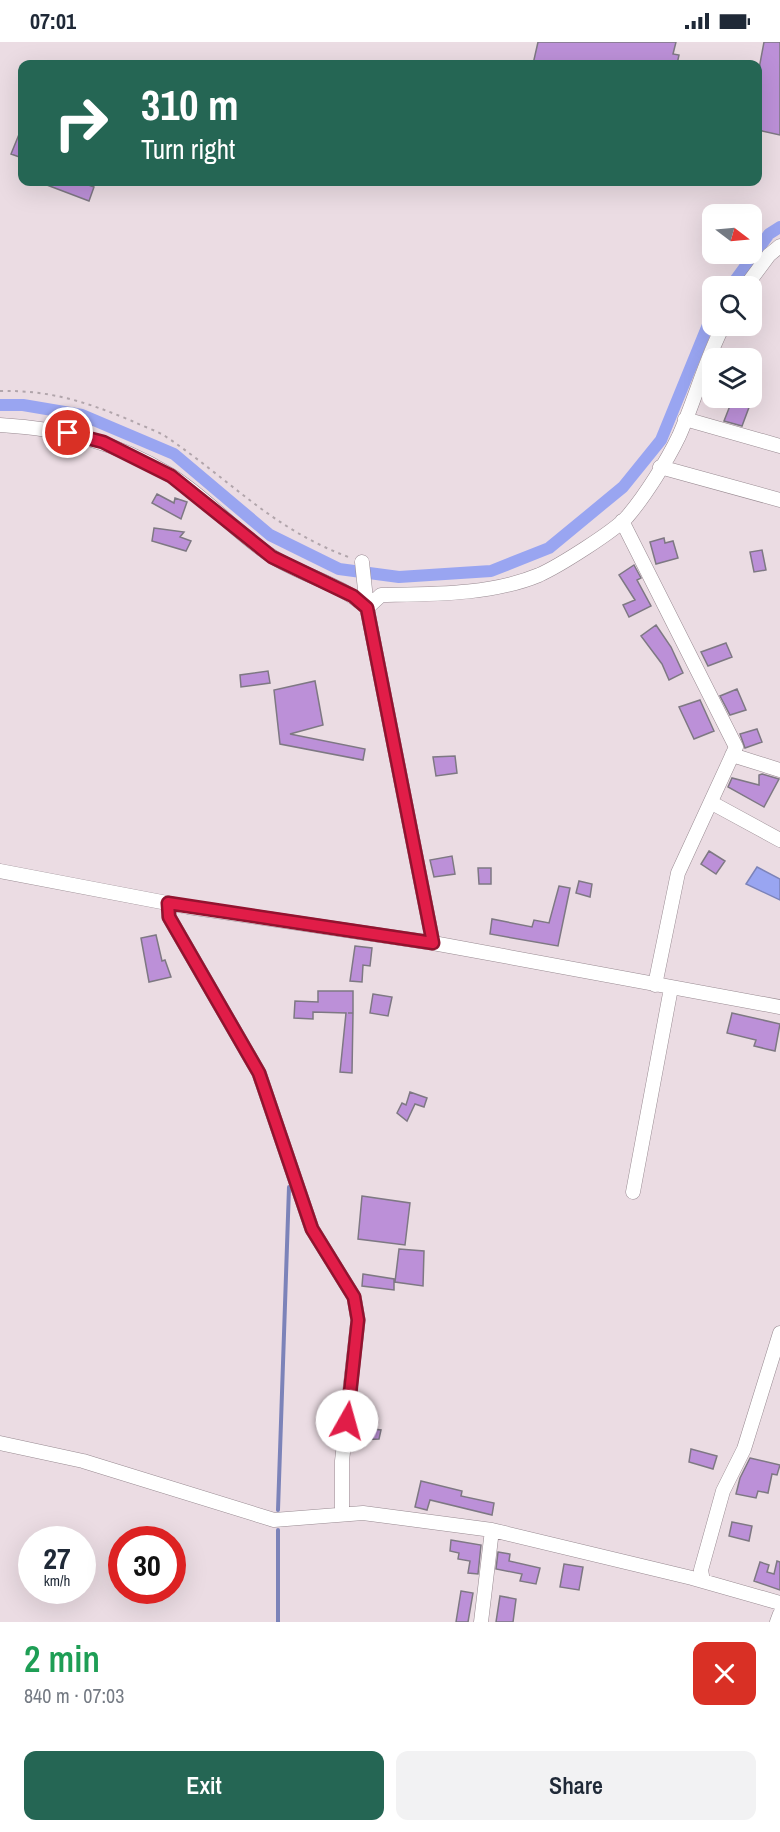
<!DOCTYPE html>
<html lang="en">
<head>
<meta charset="utf-8">
<style>
  body { margin:0; font-family:"Archivo Narrow",sans-serif; background:#f2f2f3; color:#1f2937; height:100vh; display:flex; flex-direction:column; font-size:22px; white-space:nowrap }
  * { box-sizing:border-box; margin:0 }
  p { font-size:20px; color:#747a83 }
  .icon { flex:none; width:33px; height:33px; fill:none; stroke:currentColor; stroke-width:2; stroke-linecap:round; stroke-linejoin:round }
  .map { position:relative; height:1580px; overflow:hidden }
  .drawer { display:flex; flex-direction:column; background:#fff; flex:1 }
  .drawer>* { flex:none }
  .banner { position:absolute; left:18px; top:18px; width:744px; height:126px; border-radius:12px; box-shadow:0 6px 24px #0002; background:#256654; color:#fff; overflow:hidden }
  .needle { width:39px; rotate:106deg }
  .buttons { position:absolute; left:702px; top:162px; display:grid; gap:12px }
  .buttons a { display:grid; place-items:center; width:60px; height:60px; border-radius:12px; background:#fff; box-shadow:0 6px 24px #0002; font-size:30px }
  .speed { position:absolute; left:18px; top:1484px; display:flex; gap:12px; font-size:30px; font-weight:700; text-align:center }
  .speed>* { display:grid; place-content:center; width:78px; height:78px; border-radius:50%; background:#fff; box-shadow:0 6px 24px #0002; line-height:1 }
  .speed small { font-size:15px; font-weight:400 }
  .speed .limit { border:9px solid #d22; background:#fff; color:#111 }
  .pin { position:absolute; display:grid; place-items:center; width:51px; height:51px; color:#fff; margin:-26px; border:3px solid #fff; border-radius:50%; box-shadow:0 2px 6px #0007 }
  .me { position:absolute; width:66px; margin:-33px; rotate:7deg; stroke-linejoin:round; filter:drop-shadow(0 0 4px #0008) }
  .turn { display:flex; align-items:center; gap:21px; height:126px; padding:0 24px; font-size:27px }
  .turn .icon { width:78px; height:78px; stroke-width:2.5 }
  .turn b { display:block; font-size:42px; line-height:51px }
  .round { display:grid; place-items:center; flex:none; width:63px; height:63px; border-radius:12px; background:#f2f2f3 }
  .overview { display:flex; align-items:center; justify-content:space-between; height:102px; padding:0 24px }
  h1 { font-size:36px; font-weight:600; line-height:45px; color:#1e9e55 }
  .primary-button { display:flex; gap:12px; margin-top:auto; padding:12px 24px }
  .primary-button a { flex:1; height:69px; border-radius:12px; background:#256654; color:#fff; font-size:24px; font-weight:600; line-height:69px; text-align:center }
  .primary-button a+a { background:#f2f2f3; color:#1f2937 }
  .status { display:flex; justify-content:space-between; align-items:center; height:42px; padding:0 30px; background:#fff; direction:ltr }
  .status svg { height:16px; fill:currentColor }
  .map>svg:first-child { display:block }
</style>
</head>
<body>
<div class="status"><b>07:01</b><svg viewBox="0 0 49 12"><path d="M0 12V9h3v3zM5 12V6h3v6zM10 12V3h3v9zM15 12V0h3v12zM26 1h20v11H26zM47 4h2v5h-2z"/></svg></div>
<div class="map">
<svg width="780" height="1580" viewBox="0 0 780 1580">
  <rect width="100%" height="100%" fill="#ebdce3"/>
  <path fill="#99a5f1" stroke="#7c83b9" stroke-width="1.5" d="M757 825 780 837V858L746 842Z"/>
  <g fill="none" stroke-linecap="round" stroke-linejoin="round">
    <path stroke="#7c83b9" stroke-width="4" d="M278 1468 289 1145
      M278 1580V1488"/>
    <path stroke="#99a5f1" stroke-width="12" d="M731 244 769 192 780 185
      M0 363H23L82 373 174 412 270 493 339 527 399 535 491 529 549 506 623 445 661 398 712 273"/>
  </g>
  <path fill="#bc90d8" stroke="#7e7883" stroke-width="1.5" d="M538 0H676L673 12 679 13 677 22H533Z
    M764 0H780V93L758 88V32Z
    M22 85V116L11 112Z
    M39 140H80L94 145 89 159Z
    M733 356 751 360 742 384 724 379Z
    M157 452 174 461 175 456 187 460 181 477 152 461Z
    M154 486 184 490 180 495 191 499 186 509 152 499Z
    M664 496 665 501 673 499 678 516 656 522 650 500Z
    M762 508 766 528 754 530 750 510Z
    M634 523 641 536 637 538 651 564 629 575 623 563 635 558 619 533Z
    M656 583 671 605 683 631 669 638 662 622 641 594Z
    M726 601 732 615 708 624 701 610Z
    M268 629 270 641 241 645 240 633Z
    M315 639 323 683 290 692 365 707 363 718 280 702 274 648Z
    M737 647 746 668 730 673 720 654Z
    M700 658 714 689 694 697 679 665Z
    M757 687 762 700 745 706 740 692Z
    M455 714 457 731 436 734 433 715Z
    M762 732 779 737 764 765 728 745 732 736 759 743V733Z
    M709 809 725 819 716 832 701 822Z
    M452 814 455 832 434 835 430 818Z
    M478 826H491V842H479Z
    M579 839 592 842 590 855 576 851Z
    M559 844 570 846 558 904 490 892 492 877 532 885 534 878 549 881Z
    M156 893 162 919 165 918 171 935 149 940 141 896Z
    M355 904 372 906 370 924 363 923 362 940 350 939Z
    M318 949H353V971H348H353L352 1031 340 1030 346 971 313 970V977L294 976 295 959 318 960Z
    M373 952 392 955 388 974 370 971Z
    M732 971 780 982 775 1009 754 1004 756 998 727 991Z
    M410 1050 427 1056 424 1065 415 1062 407 1079 397 1071 402 1061 406 1063Z
    M362 1154 410 1161 405 1203 358 1197Z
    M399 1207 424 1209 423 1244 395 1240Z
    M363 1232 394 1237V1248L362 1244Z
    M355 1385 381 1388 379 1397 353 1398Z
    M691 1407 717 1414 713 1427 689 1420Z
    M750 1416 780 1423 777 1433 772 1432 768 1451 758 1449 756 1456 736 1452 740 1436Z
    M421 1439 462 1449 461 1454 494 1461 492 1473 430 1458 427 1468 415 1465Z
    M732 1480 752 1484 749 1499 729 1494Z
    M451 1498 481 1503 478 1532 468 1531 470 1519 458 1517 459 1511 450 1509Z
    M498 1510 510 1512 509 1519 540 1526 536 1542 520 1539 522 1532 496 1527Z
    M777 1519 780 1520V1548L754 1539 760 1520 769 1523 767 1530 774 1532Z
    M564 1522 583 1525 579 1548 560 1545Z
    M461 1549 473 1551 468 1580H456Z
    M500 1554 516 1557 513 1580H496Z"/>
  <g fill="none" stroke-linecap="round" stroke-linejoin="round">
    <g stroke="#988a91" stroke-width="15">
      <path id="minor" d="M746 244 769 213 780 204
        M685 377 780 404
        M0 383C64 387 114 399 170 433 206 455 235 490 270 513 301 534 339 540 367 566L433 901
        M660 425 780 458
        M622 479 736 705 678 831 655 943
        M362 520 367 566
        M367 566 381 553C432 552 491 553 539 533 559 524 613 490 627 475 645 454 667 419 679 394 695 358 705 319 723 284
        M732 713 780 728
        M712 761 780 798
        M0 829 188 865 433 901 780 965
        M168 861 169 875 259 1031 312 1187 354 1255 358 1278 342 1419V1471
        M633 1150 671 946
        M0 1401 83 1419 274 1478 363 1471 492 1488 692 1536 780 1561
        M703 1539 701 1528 723 1449 744 1407 780 1291
        M481 1580 492 1488
        M777 1580 780 1572"/>
    </g>
    <path stroke="#b1a5ab" stroke-width="2" stroke-dasharray="3 4.5" stroke-linecap="butt" d="M0 349C50 348 87 360 132 379 142 384 155 388 165 394 232 439 272 487 351 516"/>
    <use href="#minor" stroke="#fff" stroke-width="14"/>
  </g>
  <g fill="none" stroke-linecap="round" stroke-linejoin="round">
    <g stroke="#92132f" stroke-width="15">
      <path id="route" d="M68 391 103 400 171 434 272 515 353 554 367 566 433 901 168 861 169 875 259 1031 312 1187 354 1255 358 1278 347 1379"/>
    </g>
    <use href="#route" stroke="#e11d48" stroke-width="10"/>
  </g>
</svg>
<div class="buttons">
<a><svg class="needle" viewBox="-14 -14 28 28"><path d="M0-13l5 13h-10z" fill="#e53935"/><path d="M0 13l5-13h-10z" fill="#747a83"/></svg></a>
<a><svg class="icon" aria-label="search" viewBox="0 0 24 24"><circle cx="10" cy="10" r="6"/><path d="M15 15l6 6"/></svg></a>
<a><svg class="icon" aria-label="layers" viewBox="0 0 24 24"><path d="M12 4l9 5-9 5-9-5zM3 14l9 5 9-5"/></svg></a>
</div>
<div class="speed"><div>27<small>km/h</small></div><div class="limit">30</div></div>
<div class="pin" style="left:68px;top:391px;background:#d93025"><svg class="icon" aria-label="arrive" viewBox="0 0 24 24"><path d="M6 21V4h12l-3 4 3 4H6"/></svg></div>
<svg class="me" style="left:347px;top:1379px" viewBox="-20 -20 40 40"><circle r="19" fill="#fff"/><path d="M0-13L10 11 0 6-10 11z" fill="#e11d48"/></svg>
<div class="banner">
<div class="turn"><svg class="icon" aria-label="right" viewBox="0 0 24 24"><path d="M7 20v-9h11M14 6l5 5-5 5"/></svg><div><b>310 m</b>Turn right</div></div>
</div>
</div>
<section class="drawer">
<div class="overview"><div><h1>2 min</h1><p>840 m · 07:03</p></div><a class="round" style="background:#d93025;color:#fff"><svg class="icon" aria-label="close" viewBox="0 0 24 24"><path d="M6 6l12 12M18 6L6 18"/></svg></a></div>
<div class="primary-button"><a>Exit</a><a>Share</a></div>
</section>
</body>
</html>
